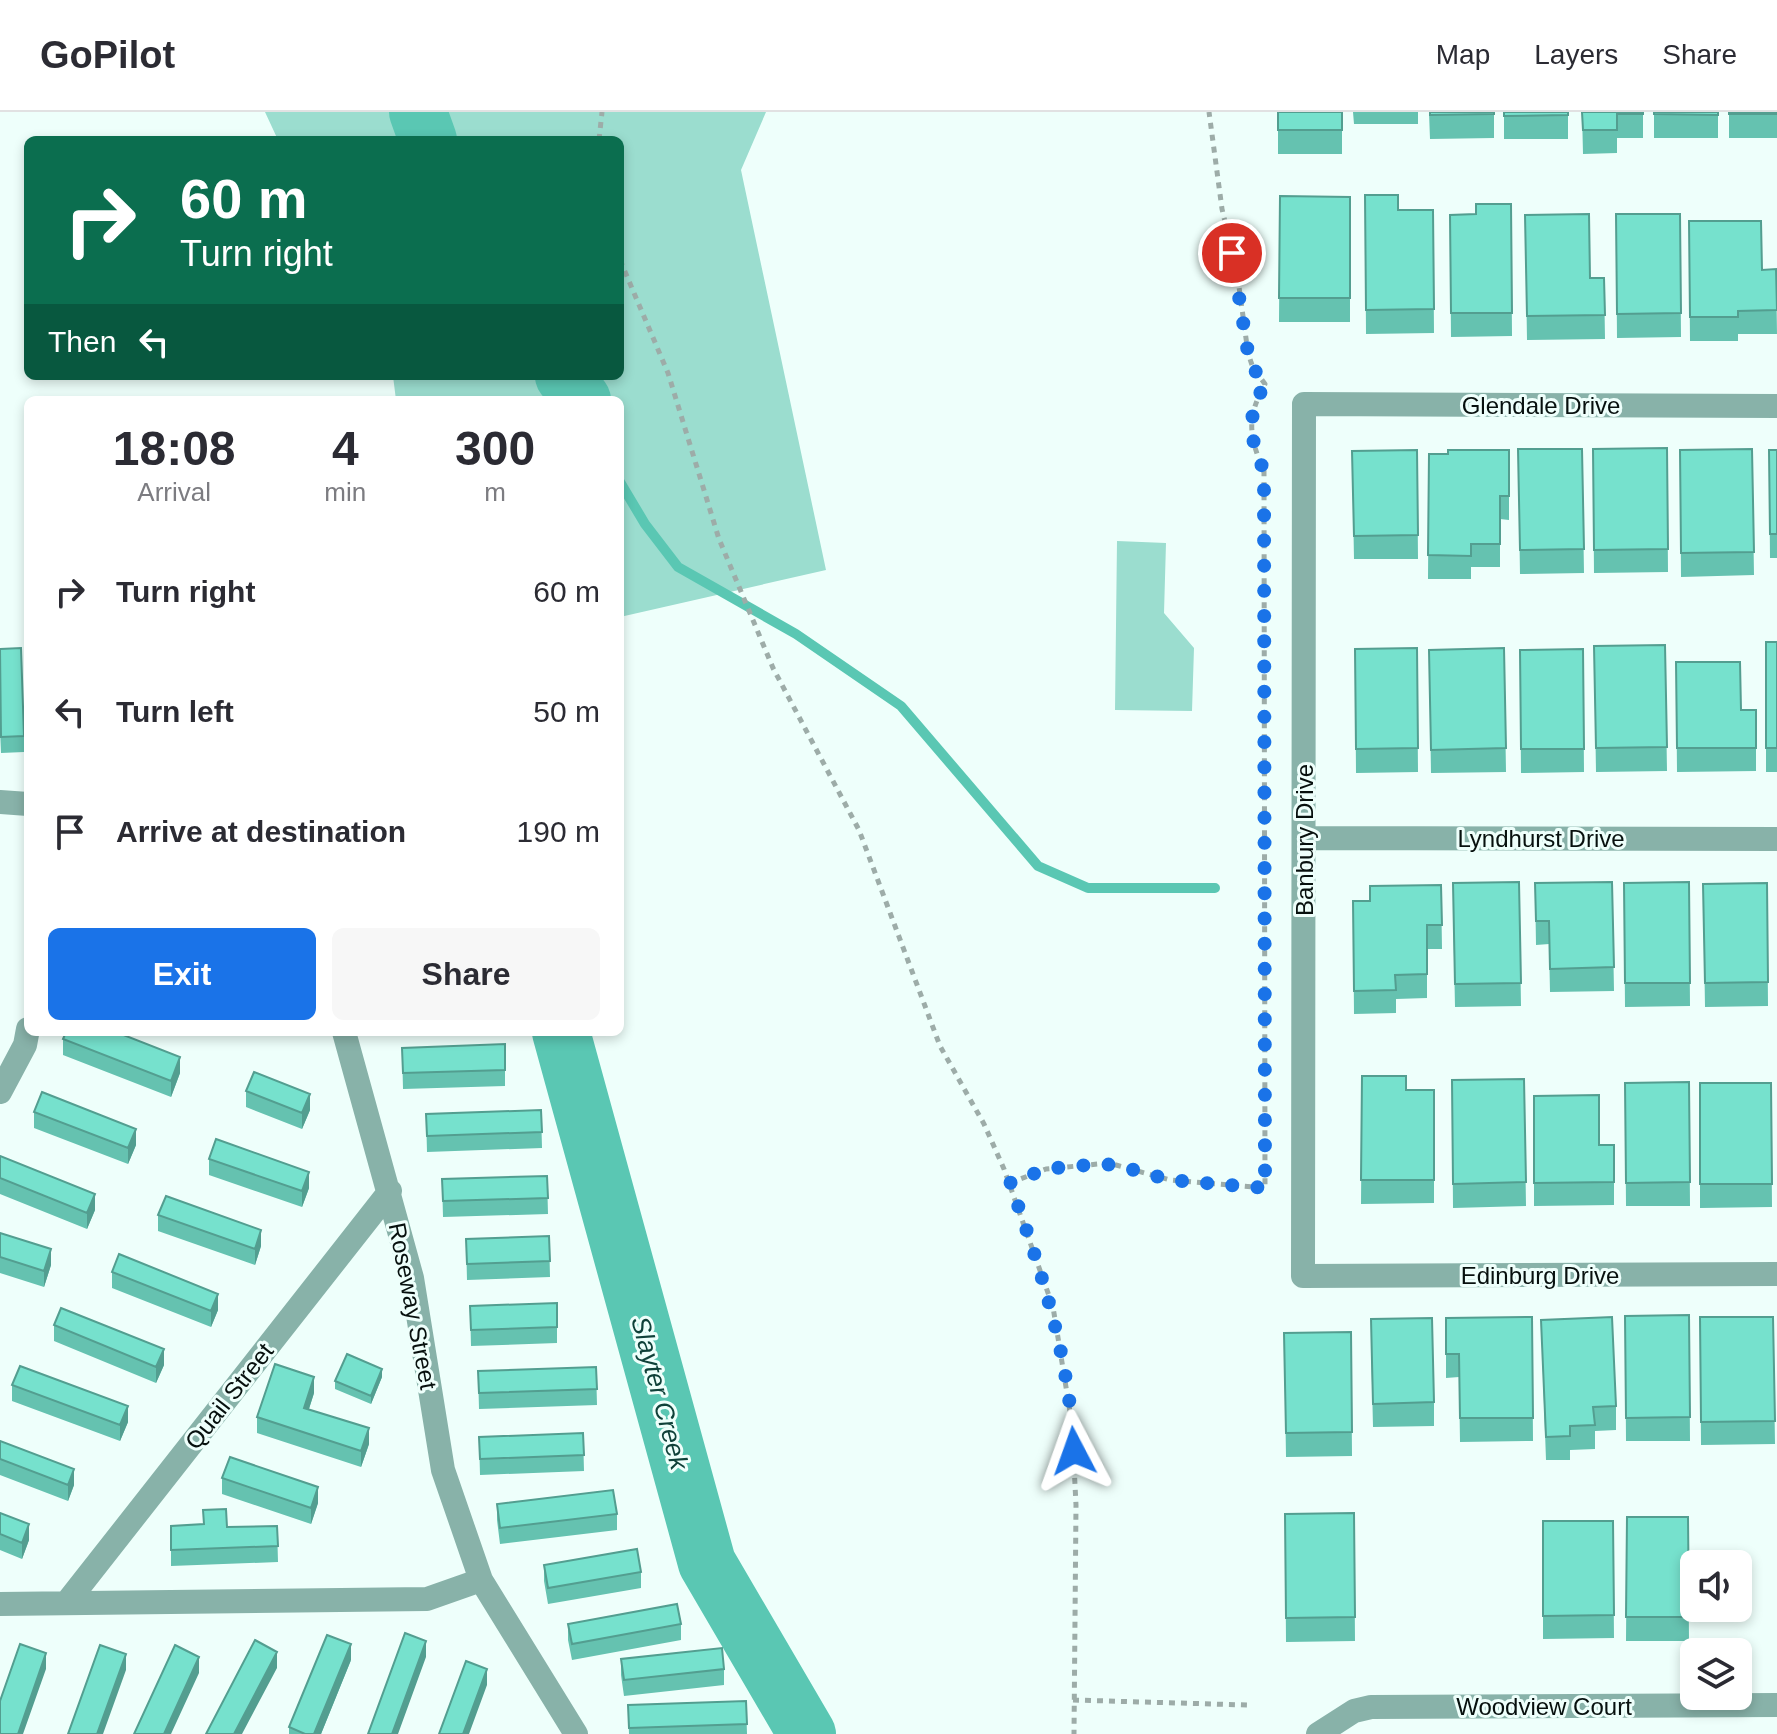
<!DOCTYPE html>
<html lang="en">
<head>
<meta charset="utf-8">
<style>
  body { margin:0; font-family:Arial,sans-serif; background:#f7f7f7; color:#2b2b33; height:100vh; display:flex; flex-direction:column; font-size:30px; white-space:nowrap }
  * { box-sizing:border-box; margin:0 }
  p { font-size:26px; color:#7c7c81 }
  .icon { flex:none; width:44px; height:44px; fill:none; stroke:currentColor; stroke-width:2; stroke-linecap:round; stroke-linejoin:round }
  .map { position:relative; flex:1; overflow:hidden }
  .panel { position:absolute; left:24px; top:284px; width:600px; height:640px; display:flex; flex-direction:column; background:#fff; border-radius:12px; box-shadow:0 4px 12px #0003 }
  .panel>* { flex:none }
  .banner { position:absolute; left:24px; top:24px; width:600px; height:244px; border-radius:12px; box-shadow:0 4px 12px #0003; background:#0b6e4f; color:#fff; overflow:hidden }
  .controls { position:absolute; left:1680px; top:1438px; display:grid; gap:16px }
  .controls a { display:grid; place-items:center; width:72px; height:72px; border-radius:12px; background:#fff; box-shadow:0 4px 12px #0003; font-size:40px }
  .pin { position:absolute; display:grid; place-items:center; width:68px; height:68px; color:#fff; margin:-34px; border:4px solid #fff; border-radius:50%; box-shadow:0 2px 8px #0007 }
  .me { position:absolute; width:88px; margin:-44px; rotate:356deg; stroke-linejoin:round; filter:drop-shadow(0 0 6px #0008) }
  .turn { display:flex; align-items:center; gap:28px; height:168px; padding:0 24px; font-size:36px }
  .turn .icon { width:104px; height:104px; stroke-width:2.5 }
  .turn b { display:block; font-size:56px; line-height:68px }
  .then { display:flex; align-items:center; height:76px; padding:0 24px; background:#0003; gap:16px; font-size:30px }
  .eta { display:flex; justify-content:space-evenly; align-items:center; height:136px; text-align:center }
  .eta b { font-size:48px; font-weight:700; line-height:56px }
  .action { display:flex; gap:16px; margin-top:auto; padding:16px 24px }
  .action a { flex:1; height:92px; border-radius:12px; background:#1a73e8; color:#fff; font-size:32px; font-weight:700; line-height:92px; text-align:center }
  .action a+a { background:#f7f7f7; color:#2b2b33 }
  ul { padding:0; list-style:none }
  li { display:flex; align-items:center; gap:24px; height:120px; padding:0 24px }
  li div { flex:1 }
  li b { display:block; font-size:30px }
  li em { font-style:normal }
  header { display:flex; align-items:center; gap:48px; box-sizing:border-box; height:112px; padding:0 40px; background:#fff; border-bottom:2px solid #e1e1e2 }
  header strong { font-size:38px }
  nav { display:flex; gap:44px; margin-inline-start:auto; font-size:28px }
  .map>svg:first-child { display:block }
</style>
</head>
<body>
<header>
<strong>GoPilot</strong>
<nav><a>Map</a><a>Layers</a><a>Share</a></nav>
</header>
<div class="map">
<svg width="1777" height="1622" viewBox="0 0 1777 1622">
  <rect width="100%" height="100%" fill="#eefffb"/>
  <path fill="#9bddcf" d="M265 0H766L741 58 826 458 620 505V288H396L393 264H620V28H278Z
    M1117 429 1166 431 1164 501 1194 536 1192 599 1115 598Z"/>
  <g fill="none" stroke-linecap="round" stroke-linejoin="round">
    <path stroke="#5ac7b3" stroke-width="10" d="M620 370 645 412 678 455 796 522 901 594 1038 754 1088 776H1215"/>
    <path stroke="#5ac7b3" stroke-width="58" d="M418 0 428 28
      M564 264 582 288
      M561 920 707 1451 807 1622"/>
    <path stroke="#9daca8" stroke-width="5" stroke-dasharray="6 6" stroke-linecap="butt" d="M599 28 602 0
      M620 148 668 261 719 427 773 556 859 718 940 934 984 1012 1004 1057 1053 1195 1072 1312 1076 1393 1074 1622
      M1010 1071 1046 1057 1098 1052 1116 1053 1170 1068 1265 1076 1264 359C1249 325 1246 306 1265 272L1253 256 1248 241 1237 160 1222 97 1209 0
      M1073 1588 1247 1593"/>
    <path stroke="#88b2a9" stroke-width="24" d="M1777 294 1304 292 1303 1164 1777 1162
      M0 690 28 692
      M1304 726 1777 727
      M344 920 412 1166 443 1358 481 1468 576 1622
      M0 980 25 933 28 917
      M68 1489 390 1079
      M0 1492 427 1487 481 1468
      M1318 1622 1354 1599 1371 1595 1777 1593"/>
  </g>
  <path fill="#65c2b0" d="M1278 0H1342V42H1278Z
    M1353 0H1418V12H1354Z
    M1429 0H1494V26L1430 27Z
    M1504 0H1568V27H1504Z
    M1582 0H1643V26H1617V41L1583 42Z
    M1654 0H1718V26H1654Z
    M1729 0H1777V26H1729Z
    M1365 83 1398 98H1433L1434 221 1366 222Z
    M1280 84 1350 85V210H1279Z
    M1511 92 1512 224 1451 225 1450 103 1476 102Z
    M1616 102H1680L1681 225 1617 226Z
    M1525 103 1590 166H1604L1605 227 1527 228Z
    M1689 109 1762 158 1776 157 1777 222H1738V229H1690Z
    M1667 336 1668 460 1594 461 1593 337Z
    M1518 337H1582L1584 461 1520 462Z
    M1752 337 1754 463 1681 465 1680 338Z
    M1417 338 1418 447H1354L1352 339Z
    M1509 338V408L1500 407V455H1471V467H1428L1429 342Z
    M1769 338H1777V446H1770Z
    M1766 530H1777V660H1766Z
    M1665 533 1667 659 1596 660 1594 534Z
    M1417 536 1418 660 1356 661 1355 537Z
    M1504 536 1506 660 1431 661 1429 538Z
    M1583 537 1584 660 1521 661 1520 538Z
    M1676 550 1741 598H1756V659L1677 660Z
    M0 617 24 624V640L1 641Z
    M1519 770 1521 894 1455 895 1453 795Z
    M1612 770 1614 879 1550 880 1549 832 1536 833 1535 771Z
    M1689 770 1690 894 1625 895 1624 771Z
    M1767 771 1768 894 1705 895 1703 772Z
    M1441 773 1442 837H1427V886L1396 887V901L1354 902 1353 789H1370Z
    M63 927 180 961 171 985 63 943Z
    M505 932V974L403 977 402 936Z
    M1362 964 1406 978H1434V1091L1361 1092Z
    M1524 967 1526 1094 1453 1096 1452 968Z
    M1689 970 1690 1094H1626L1625 971Z
    M1700 971H1771L1772 1095 1700 1096Z
    M246 979 310 998 302 1017 246 995Z
    M1534 984 1599 1033H1614V1093L1534 1094Z
    M541 998 542 1036 427 1040 426 1002Z
    M34 1000 136 1033 128 1052 34 1016Z
    M0 1044 95 1098 87 1117 0 1082Z
    M209 1047 309 1076 302 1095 209 1063Z
    M547 1064 548 1102 443 1105 442 1067Z
    M158 1103 261 1134 255 1153 158 1119Z
    M0 1121 51 1153 44 1175 0 1161Z
    M549 1124 550 1165 467 1168 466 1127Z
    M112 1160 218 1198 211 1215 112 1176Z
    M557 1191V1231L471 1234 470 1194Z
    M1689 1203 1690 1329H1626L1625 1204Z
    M1532 1205 1533 1329 1460 1330 1459 1265 1446 1266V1206Z
    M1700 1205H1773L1775 1332 1701 1333Z
    M1541 1208 1616 1294V1318L1595 1319V1337L1570 1338V1348H1546Z
    M54 1213 164 1253 156 1271 54 1229Z
    M1351 1220 1352 1344 1286 1345 1284 1221Z
    M1371 1231 1434 1290V1314L1373 1315Z
    M596 1255 597 1293 479 1297 478 1259Z
    M382 1265 371 1292 335 1277V1269Z
    M12 1273 128 1310 120 1329 12 1289Z
    M314 1281 309 1297 369 1332 361 1355 257 1321V1305Z
    M583 1321 584 1359 480 1363 479 1325Z
    M0 1329 74 1373 68 1389 0 1363Z
    M222 1366 318 1391 311 1412 222 1382Z
    M497 1392 617 1402V1418L500 1432 497 1408Z
    M0 1401 29 1428 22 1447 0 1438Z
    M1354 1401 1355 1529 1286 1530 1285 1402Z
    M1627 1405H1688L1689 1529H1626Z
    M1543 1409H1613L1614 1526 1543 1527Z
    M171 1414 227 1415 277 1414 278 1450 171 1454Z
    M544 1453 641 1460V1476L548 1492 544 1469Z
    M568 1512H681V1528L572 1548 568 1528Z
    M621 1547 724 1557V1573L624 1584 621 1563Z
    M351 1548 321 1622H289V1615Z
    M746 1589 747 1622H629L628 1593Z"/>
  <path fill="#539e90" d="M180 945V961L171 985V969Z
    M310 982V998L302 1017V1001Z
    M136 1017V1033L128 1052V1036Z
    M309 1060V1076L302 1095V1079Z
    M95 1082V1098L87 1117V1101Z
    M261 1118V1134L255 1153V1137Z
    M51 1137V1153L44 1175V1159Z
    M218 1182V1198L211 1215V1199Z
    M164 1237V1253L156 1271V1255Z
    M382 1257V1265L371 1292V1284Z
    M314 1265V1281L304 1312V1296Z
    M128 1294V1310L120 1329V1313Z
    M369 1316V1332L361 1355V1339Z
    M74 1357V1373L68 1389V1373Z
    M318 1375V1391L311 1412V1396Z
    M29 1412V1428L22 1447V1431Z
    M426 1529V1545L398 1622H392Z
    M351 1532V1548L321 1622H314Z
    M277 1540V1556L242 1622H234Z
    M46 1541V1557L23 1622H18Z
    M126 1542V1558L103 1622H97Z
    M199 1545V1561L171 1622H164Z
    M487 1557V1573L469 1622H463Z"/>
  <path fill="#76e1cd" stroke="#539e90" stroke-width="2" d="M1278 0H1342V18H1278Z
    M1430 0H1494V2L1430 3Z
    M1504 0H1568V3L1504 4Z
    M1582 0H1643V2H1617V18H1583Z
    M1654 0H1718V3L1654 2Z
    M1729 0H1777V2H1729Z
    M1365 83H1398V98H1433L1434 197 1366 198Z
    M1280 84 1350 85V186H1279Z
    M1476 92H1511L1512 201H1451L1450 103 1476 102Z
    M1589 102 1590 166H1604L1605 203 1527 204 1525 103Z
    M1616 102H1680L1681 201 1617 202Z
    M1689 109H1761L1762 158 1776 157 1777 198 1738 199V205H1690Z
    M1667 336 1668 437 1594 438 1593 337Z
    M1518 337H1582L1584 437 1520 438Z
    M1752 337 1754 440 1681 441 1680 338Z
    M1417 338 1418 423 1354 424 1352 339Z
    M1448 338H1509V384H1500V432H1471V444L1428 443 1429 342H1448Z
    M1769 338H1777V422H1770Z
    M1766 530H1777V636H1766Z
    M1665 533 1667 635 1596 636 1594 534Z
    M21 536 24 624 1 625 0 537Z
    M1417 536 1418 636 1356 637 1355 537Z
    M1504 536 1506 636 1431 638 1429 538Z
    M1583 537 1584 637H1521L1520 538Z
    M1676 550H1740L1741 598H1756V636H1677Z
    M1519 770 1521 871 1455 872 1453 771Z
    M1612 770 1614 855 1550 857 1549 809H1536L1535 771Z
    M1689 770 1690 871H1625L1624 771Z
    M1767 771 1768 870 1705 871 1703 772Z
    M1441 773 1442 813H1427V862L1395 863 1396 878 1354 879 1353 789H1370V774Z
    M66 920H116L180 945 171 969 63 927Z
    M505 932V958L403 961 402 936Z
    M254 960 310 982 302 1001 246 979Z
    M1362 964H1406V978H1434V1068H1361Z
    M1524 967 1526 1070 1453 1072 1452 968Z
    M1689 970 1690 1070 1626 1071 1625 971Z
    M1700 971H1771L1772 1072H1700Z
    M42 980 136 1017 128 1036 34 1000Z
    M1599 983V1033H1614V1070L1534 1071V984Z
    M541 998 542 1020 427 1024 426 1002Z
    M216 1027 309 1060 302 1079 209 1047Z
    M0 1044 95 1082 87 1101 0 1066Z
    M547 1064 548 1086 443 1089 442 1067Z
    M166 1084 261 1118 255 1137 158 1103Z
    M0 1121 51 1137 44 1159 0 1145Z
    M549 1124 550 1149 467 1152 466 1127Z
    M119 1142 218 1182 211 1199 112 1160Z
    M557 1191V1215L471 1218 470 1194Z
    M61 1196 164 1237 156 1255 54 1213Z
    M1689 1203 1690 1305 1626 1306 1625 1204Z
    M1532 1205 1533 1306H1460L1459 1242H1446V1206Z
    M1612 1205 1616 1294 1593 1295 1595 1313 1570 1314V1324L1546 1325 1541 1208Z
    M1700 1205H1773L1775 1309 1701 1310Z
    M1432 1206 1434 1290 1373 1292 1371 1207Z
    M1351 1220 1352 1320 1286 1321 1284 1221Z
    M347 1242 382 1257 371 1284 335 1269Z
    M275 1252 314 1265 304 1296 369 1316 361 1339 257 1305Z
    M20 1254 128 1294 120 1313 12 1273Z
    M596 1255 597 1277 479 1281 478 1259Z
    M583 1321 584 1343 480 1347 479 1325Z
    M0 1329 74 1357 68 1373 0 1347Z
    M230 1345 318 1375 311 1396 222 1366Z
    M613 1378 617 1402 500 1416 497 1392Z
    M226 1397 227 1415 277 1414 278 1434 171 1438V1414L204 1412 203 1398Z
    M0 1401 29 1412 22 1431 0 1422Z
    M1354 1401 1355 1505 1286 1506 1285 1402Z
    M1627 1405H1688L1689 1505H1626Z
    M1543 1409H1613L1614 1503 1543 1504Z
    M637 1437 641 1460 548 1476 544 1453Z
    M677 1492 681 1512 572 1532 568 1512Z
    M405 1521 426 1529 392 1622H368Z
    M327 1523 351 1532 314 1622H305L289 1615Z
    M255 1528 277 1540 234 1622H206Z
    M20 1532 46 1541 18 1622H0V1589Z
    M100 1533 126 1542 97 1622H68Z
    M175 1533 199 1545 164 1622H134Z
    M722 1536 724 1557 624 1568 621 1547Z
    M466 1549 487 1557 463 1622H439Z
    M746 1589 747 1612 629 1616 628 1593Z"/>
  <g fill="none" stroke-linecap="round" stroke-linejoin="round">
    <path stroke="#1a73e8" stroke-width="14" stroke-dasharray="0 25.2" d="M1074 1339C1069 1244 1042 1160 1010 1071L1046 1057 1098 1052 1116 1053 1170 1068 1265 1076 1264 359C1249 324 1246 306 1265 272L1253 256 1248 241 1232 141"/>
  </g>
  <g text-anchor="middle" dominant-baseline="central" stroke-width="6" stroke-linejoin="round" paint-order="stroke">
    <g font-size="24" fill="#07100e" stroke="#eefffb">
      <text x="1541" y="293">Glendale Drive</text>
      <text x="1541" y="726">Lyndhurst Drive</text>
      <text transform="translate(1304 728) rotate(-90)">Banbury Drive</text>
      <text x="1540" y="1163">Edinburg Drive</text>
      <text transform="translate(413 1194) rotate(79)">Roseway Street</text>
      <text transform="translate(229 1284) rotate(-52)">Quail Street</text>
      <text x="1544" y="1594">Woodview Court</text>
    </g>
    <g font-size="26" font-style="italic" fill="#0f4139" stroke="#eefffb">
      <text transform="translate(660 1281) rotate(75)">Slayter Creek</text>
    </g>
  </g>
</svg>
<div class="controls">
<a><svg class="icon" aria-label="sound" viewBox="0 0 24 24"><path d="M4 9h4l5-4v14l-5-4H4zM17 9q2 3 0 6"/></svg></a>
<a><svg class="icon" aria-label="layers" viewBox="0 0 24 24"><path d="M12 4l9 5-9 5-9-5zM3 14l9 5 9-5"/></svg></a>
</div>
<div class="pin" style="left:1232px;top:141px;background:#d93025"><svg class="icon" aria-label="arrive" viewBox="0 0 24 24"><path d="M6 21V4h12l-3 4 3 4H6"/></svg></div>
<svg class="me" style="left:1074px;top:1339px" viewBox="-20 -20 40 40"><path d="M0-17L14 15 0 8-14 15z" fill="#1a73e8" stroke="#fff" stroke-width="4"/></svg>
<div class="banner">
<div class="turn"><svg class="icon" aria-label="right" viewBox="0 0 24 24"><path d="M7 20v-9h11M14 6l5 5-5 5"/></svg><div><b>60 m</b>Turn right</div></div>
<div class="then">Then<svg class="icon" aria-label="left" viewBox="0 0 24 24"><path d="M17 20v-9H6M10 6l-5 5 5 5"/></svg></div>
</div>
<section class="panel">
<div class="eta">
<div><b>18:08</b><p>Arrival</p></div>
<div><b>4</b><p>min</p></div>
<div><b>300</b><p>m</p></div>
</div>
<ul>
<li><svg class="icon" aria-label="right" viewBox="0 0 24 24"><path d="M7 20v-9h11M14 6l5 5-5 5"/></svg><div><b>Turn right</b></div><em>60 m</em></li>
<li><svg class="icon" aria-label="left" viewBox="0 0 24 24"><path d="M17 20v-9H6M10 6l-5 5 5 5"/></svg><div><b>Turn left</b></div><em>50 m</em></li>
<li><svg class="icon" aria-label="arrive" viewBox="0 0 24 24"><path d="M6 21V4h12l-3 4 3 4H6"/></svg><div><b>Arrive at destination</b></div><em>190 m</em></li>
</ul>
<div class="action"><a>Exit</a><a>Share</a></div>
</section>
</div>
</body>
</html>
